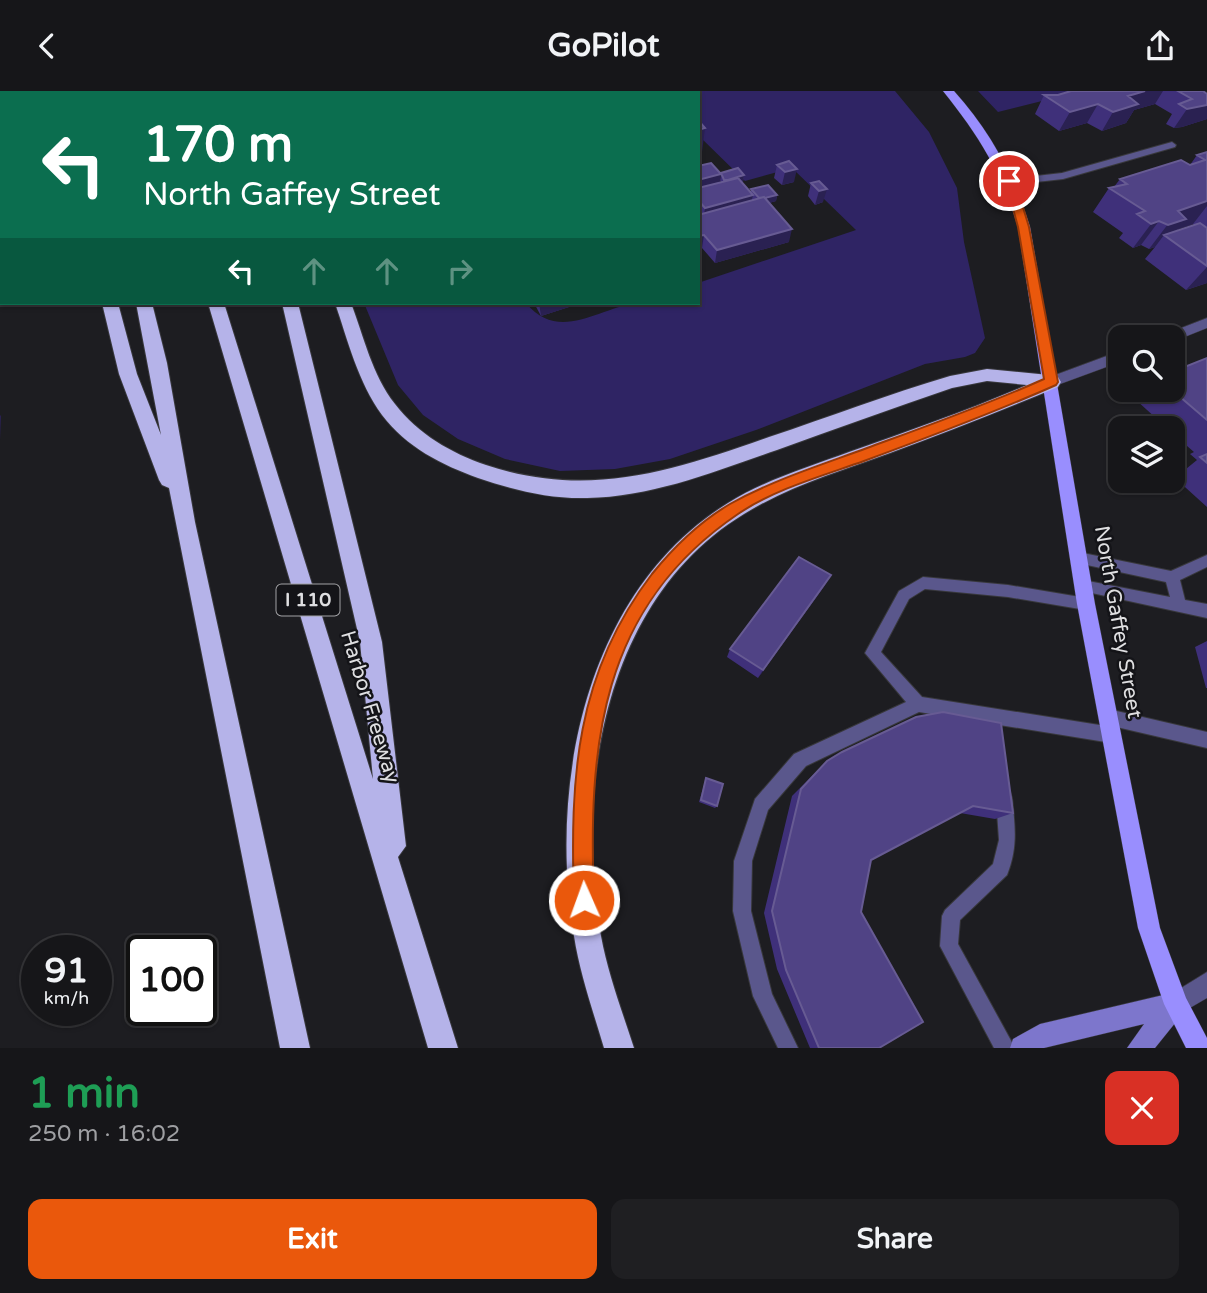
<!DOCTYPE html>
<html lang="en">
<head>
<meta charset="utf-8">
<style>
  body { margin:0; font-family:"Varela Round",sans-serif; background:#1f1f22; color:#f1f3f6; height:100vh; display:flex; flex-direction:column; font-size:26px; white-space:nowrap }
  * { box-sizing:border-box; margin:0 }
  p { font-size:23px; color:#9e9fa2 }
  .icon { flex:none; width:38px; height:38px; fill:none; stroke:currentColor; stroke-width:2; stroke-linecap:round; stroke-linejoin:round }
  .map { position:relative; height:957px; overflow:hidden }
  .details { display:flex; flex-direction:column; background:#161619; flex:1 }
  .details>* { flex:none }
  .banner { position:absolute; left:0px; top:0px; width:700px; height:214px; box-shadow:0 2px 5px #0004,0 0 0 2px #353538; background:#0b6e4f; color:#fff; overflow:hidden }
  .fabs { position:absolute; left:1108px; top:234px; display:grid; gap:14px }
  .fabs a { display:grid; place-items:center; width:77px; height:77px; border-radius:14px; background:#161619; box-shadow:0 2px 5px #0004,0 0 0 2px #353538; font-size:35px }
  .speed { position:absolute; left:21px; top:844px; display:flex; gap:14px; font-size:35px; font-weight:700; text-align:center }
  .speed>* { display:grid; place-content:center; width:91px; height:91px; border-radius:50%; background:#161619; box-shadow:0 2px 5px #0004,0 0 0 2px #353538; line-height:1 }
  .speed small { font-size:18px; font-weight:400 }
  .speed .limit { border:4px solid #111; border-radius:10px; background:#fff; color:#111 }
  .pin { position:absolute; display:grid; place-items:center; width:60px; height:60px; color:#fff; margin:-30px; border:4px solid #fff; border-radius:50%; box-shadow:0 2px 7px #0007 }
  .me { position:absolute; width:77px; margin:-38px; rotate:358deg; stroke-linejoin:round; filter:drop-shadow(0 0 5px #0008) }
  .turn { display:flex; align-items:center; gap:24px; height:147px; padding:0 28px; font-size:32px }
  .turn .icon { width:91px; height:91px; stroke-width:2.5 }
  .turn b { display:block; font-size:49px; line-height:60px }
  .lanes { display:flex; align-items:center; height:66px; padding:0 28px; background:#0003; justify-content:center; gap:35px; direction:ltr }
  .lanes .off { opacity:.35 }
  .round { display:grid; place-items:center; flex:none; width:74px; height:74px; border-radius:14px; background:#1f1f22 }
  .summary { display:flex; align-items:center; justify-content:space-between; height:119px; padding:0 28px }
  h1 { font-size:42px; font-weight:800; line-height:52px; color:#1e9e55 }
  .cta { display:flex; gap:14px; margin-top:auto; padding:14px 28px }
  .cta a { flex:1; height:80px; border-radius:14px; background:#ea580c; color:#fff; font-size:28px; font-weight:800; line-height:80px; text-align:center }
  .cta a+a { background:#1f1f22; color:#f1f3f6 }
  header { display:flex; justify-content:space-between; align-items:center; height:91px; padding:0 28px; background:#161619; font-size:32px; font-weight:800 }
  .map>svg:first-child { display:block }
</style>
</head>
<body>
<header><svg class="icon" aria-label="back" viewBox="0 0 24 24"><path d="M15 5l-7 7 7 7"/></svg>GoPilot<svg class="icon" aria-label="share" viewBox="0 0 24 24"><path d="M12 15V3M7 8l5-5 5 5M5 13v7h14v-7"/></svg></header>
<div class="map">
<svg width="1207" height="957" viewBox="0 0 1207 957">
  <rect width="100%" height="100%" fill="#1d1d21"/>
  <path fill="#2f2464" d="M657 0H895L929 41 957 97 964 151 985 247 975 262 965 266 925 273 756 339 670 368 615 378 560 380 505 368 458 348 423 324 398 294 364 212H526C559 252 598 217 637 212 657 209 679 212 698 212V192L856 139 792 77 745 90 698 44V2Z
    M978 0H1082L998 21Z"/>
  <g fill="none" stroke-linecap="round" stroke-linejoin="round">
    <g stroke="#38383c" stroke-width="2">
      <path id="service" d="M1172 51 1176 54 1175 56 1063 88 1009 94 1004 91 1009 88 1062 82Z
        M1078 461 1171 480 1207 464V476L1180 489 1185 509 1207 513V527L1078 499 1076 495 1078 491 1083 489 1170 506 1166 491 1073 471 1071 467 1073 463Z
        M923 486 1008 494 1086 507 1091 508 1093 513 1091 518 1086 519 1008 506 925 498 909 508 881 561 922 606 1112 636 1118 638 1120 644 1118 650 1112 652 919 621 806 675 768 719 752 770 751 820 772 903 798 957H778L753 905 733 820 734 770 753 714 755 708 794 663 906 611 865 562 899 500Z
        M1108 618 1207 641V657L1108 634 1102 631 1100 626 1102 621Z
        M1004 699 1010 701 1012 707C1015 735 1018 757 1007 784L960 829 958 853 1015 957H994L940 855 942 825 945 819 993 773 999 749 996 707 998 701Z"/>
    </g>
    <g stroke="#38383c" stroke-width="1">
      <path id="minor" d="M171 0H189L170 2Z
        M504 0H514L515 2H505Z
        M0 33H2V39H0Z
        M1207 227V237L1172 251V247H1161L1163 244Z
        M1120 260V271L1052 296 1045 291 1047 287Z"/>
    </g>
    <g stroke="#38383c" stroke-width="1">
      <path id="tertiary" d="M1207 881V907L1176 925 1168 921 1164 913 1168 905Z"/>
    </g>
    <g stroke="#38383c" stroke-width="1">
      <path id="secondary" d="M1176 901 1184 905 1188 913 1184 921 1155 957H1127L1144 933 1044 957H1010L1013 948 1040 933Z"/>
    </g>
    <g stroke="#38383c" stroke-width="1">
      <path id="primary" d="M943 0H954C990 40 1014 84 1030 136L1095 513 1160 837 1186 907 1207 947V957H1186L1164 913 1138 837 1077 513 1018 136C1001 80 979 45 943 0Z"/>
    </g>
    <g stroke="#38383c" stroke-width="2">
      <path id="motorway" d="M48 0H60V2H48Z
        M90 0H102V2H90Z
        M143 0H155L156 2H144Z
        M245 0H257V2H245Z
        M272 0H284V2H272Z
        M102 212H118L137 283 161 344 136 212H152L167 272 195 431 310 957H280L169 397 162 394 159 389 119 283Z
        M208 212H224L373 688 360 551 282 212H298L382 551 406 755 398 766 458 957H428Z
        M335 212H351C364 246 372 284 395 313 418 343 451 362 486 374 589 408 672 380 769 346 829 326 889 303 950 285L987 278 1049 284 1058 286 1061 291 1058 296C1003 319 947 341 890 362 841 380 789 395 744 423 605 507 574 696 601 845 608 883 622 920 634 957H604C593 920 580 883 574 845 548 691 587 499 728 412 765 389 808 376 849 361 909 340 969 319 1027 294L987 290 952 297C893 317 835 338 777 359 716 380 653 406 587 407 549 408 514 399 478 387 442 374 406 356 382 324 358 291 348 250 335 212Z"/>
    </g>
    <use href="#service" fill="#5a578c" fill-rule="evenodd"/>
    <use href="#minor" fill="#5a578c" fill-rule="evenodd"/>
    <use href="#tertiary" fill="#5a578c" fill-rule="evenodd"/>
    <use href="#secondary" fill="#7d76cc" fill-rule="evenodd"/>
    <use href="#primary" fill="#998efe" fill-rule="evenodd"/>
    <use href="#motorway" fill="#b5b3e9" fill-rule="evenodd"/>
  </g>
  <path fill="#3f307a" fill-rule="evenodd" d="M554 0H605V1L610 2H556Z
    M1071 0H1203L1207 3V28L1182 36 1174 37 1166 33 1172 23 1155 13 1134 19 1126 32 1102 40 1087 32 1059 40 1035 23 1044 4H1058Z
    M1207 61V192L1186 199 1145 168 1155 156 1149 158 1141 154 1133 157 1119 147 1123 142 1093 121 1109 97 1114 96 1120 88 1190 74 1197 64ZM1193 133 1194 134 1177 140 1178 138Z
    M789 70 794 91 782 94 774 87 777 74Z
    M698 75 719 92H721L720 89 721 82 744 84 743 91H742L751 101V98L777 104 776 110 769 112 789 151 715 172 702 157 698 158Z
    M819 90 823 111 815 114 808 105 811 92Z
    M534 212H569V216L541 225Z
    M1207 267V416L1175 387 1197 369 1190 363 1194 361 1172 342V338H1168L1136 309 1145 299H1172Z
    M825 494 758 587 727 566 730 558Z
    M1207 550V597H1206L1195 556Z
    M827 670 1013 722 995 728 960 722 871 769 861 821 879 957H810L777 878 764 822 792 705Z
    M706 687 717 715 715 717 699 711Z"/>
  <path fill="#2a2152" d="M393 0H420V2H394Z
    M457 0H467V2H449Z
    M1145 0H1163L1155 13 1134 19 1126 32 1102 40 1113 21 1128 5Z
    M1098 13 1087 32 1059 40 1070 21Z
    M1207 14V28L1182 36 1174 37 1187 18Z
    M705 37 701 69H698V39Z
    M797 78 794 91 782 94 785 81Z
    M721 83 719 96 698 102V89Z
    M744 84 743 91 727 95 728 89Z
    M827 98 823 111 815 114 819 100Z
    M753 104 750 117 703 130 705 117Z
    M777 104 776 110 759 115 761 108Z
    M1207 110V115L1193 133 1178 138 1170 148 1164 144 1155 156 1149 158 1178 120Z
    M1159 130 1141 154 1133 157 1151 133Z
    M792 138 789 151 715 172 717 159Z
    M704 144 702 157 698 158V145Z
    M1207 176V192L1186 199Z
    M539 212H569V216L541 225Z
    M0 324 1 325 0 349Z
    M831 484 825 494 758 587 763 579Z"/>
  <path fill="#504385" stroke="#675b93" stroke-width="2" d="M422 0H457L449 2H423Z
    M571 0H604L610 2H572Z
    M630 0H668L669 1 632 2Z
    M1071 0H1145L1128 5 1138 13 1113 21 1098 13 1070 21 1044 4H1058Z
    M1178 0H1203L1207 3V14L1187 18 1179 13 1192 8Z
    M698 29 705 37 698 39Z
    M1207 61V110L1178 120 1186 128 1168 134 1159 130 1151 133 1137 123 1145 120 1109 97 1127 93 1120 88 1181 69 1190 74 1205 69 1197 64Z
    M789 70 797 78 785 81 777 74Z
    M711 72 721 83 698 89V75Z
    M738 77 744 84 728 89H724L721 82Z
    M738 87 753 104 705 117 698 109V97Z
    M819 90 827 98 819 100 811 92Z
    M768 94 777 104 765 107 764 106 759 107 751 98Z
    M764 106 792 138 717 159 704 144 698 145V124Z
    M1200 132 1207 137V175L1164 144Z
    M1207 267V329L1172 299V281Z
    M1207 363V372L1200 366Z
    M799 466 831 484 763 579 730 558Z
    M943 621 1001 632 1013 722 973 715 871 769 861 821 923 931 879 957H819L786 879 772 820 801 698 827 670 842 661 916 626Z
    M706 687 723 693 717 715 701 709Z"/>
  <path fill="#ea580c" stroke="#983908" stroke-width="2" d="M1005 88 1015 90 1029 136 1058 291 1056 294C993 322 929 346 864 370 822 385 775 398 738 423 599 517 588 656 594 809L591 816 584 819 577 816 574 809C570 687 575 584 652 483 673 457 701 430 730 413 773 389 821 374 867 357 927 335 986 314 1044 288L1018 136Z"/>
  <g text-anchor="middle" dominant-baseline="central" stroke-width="5" stroke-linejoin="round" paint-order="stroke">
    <rect fill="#141418" stroke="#a2a2a5" stroke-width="2" x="276.5" y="493.5" width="63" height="31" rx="5"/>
    <g font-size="19" font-weight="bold" fill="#dfdfe1">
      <text x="308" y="509">I 110</text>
    </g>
    <g font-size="21" fill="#dfdfe1" stroke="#141418">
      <text transform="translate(1118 531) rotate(80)">North Gaffey Street</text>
      <text transform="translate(370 616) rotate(73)">Harbor Freeway</text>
    </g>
  </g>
</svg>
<div class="fabs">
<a><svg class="icon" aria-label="search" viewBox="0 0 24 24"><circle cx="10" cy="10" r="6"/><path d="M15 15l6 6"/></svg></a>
<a><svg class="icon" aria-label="layers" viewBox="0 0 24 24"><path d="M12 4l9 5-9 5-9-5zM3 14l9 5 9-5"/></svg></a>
</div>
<div class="speed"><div>91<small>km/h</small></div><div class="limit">100</div></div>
<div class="pin" style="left:1009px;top:90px;background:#d93025"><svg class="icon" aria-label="arrive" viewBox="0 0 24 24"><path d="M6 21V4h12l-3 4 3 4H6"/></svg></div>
<svg class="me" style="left:584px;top:809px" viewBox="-20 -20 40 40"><circle r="17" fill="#ea580c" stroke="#fff" stroke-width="3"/><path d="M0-11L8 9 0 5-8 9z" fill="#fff"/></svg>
<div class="banner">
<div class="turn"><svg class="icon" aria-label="left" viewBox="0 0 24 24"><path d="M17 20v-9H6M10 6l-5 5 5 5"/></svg><div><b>170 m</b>North Gaffey Street</div></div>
<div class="lanes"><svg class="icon" aria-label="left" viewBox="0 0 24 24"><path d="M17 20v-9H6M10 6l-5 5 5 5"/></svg><svg class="icon off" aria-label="ahead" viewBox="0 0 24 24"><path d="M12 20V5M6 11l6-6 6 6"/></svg><svg class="icon off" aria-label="ahead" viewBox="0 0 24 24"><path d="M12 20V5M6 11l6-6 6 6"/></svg><svg class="icon off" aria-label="right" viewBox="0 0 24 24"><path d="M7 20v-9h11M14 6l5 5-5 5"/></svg></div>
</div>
</div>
<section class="details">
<div class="summary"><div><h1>1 min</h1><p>250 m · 16:02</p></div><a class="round" style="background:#d93025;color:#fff"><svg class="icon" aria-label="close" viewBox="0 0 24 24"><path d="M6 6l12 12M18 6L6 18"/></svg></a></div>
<div class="cta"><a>Exit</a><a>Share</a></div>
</section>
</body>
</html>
